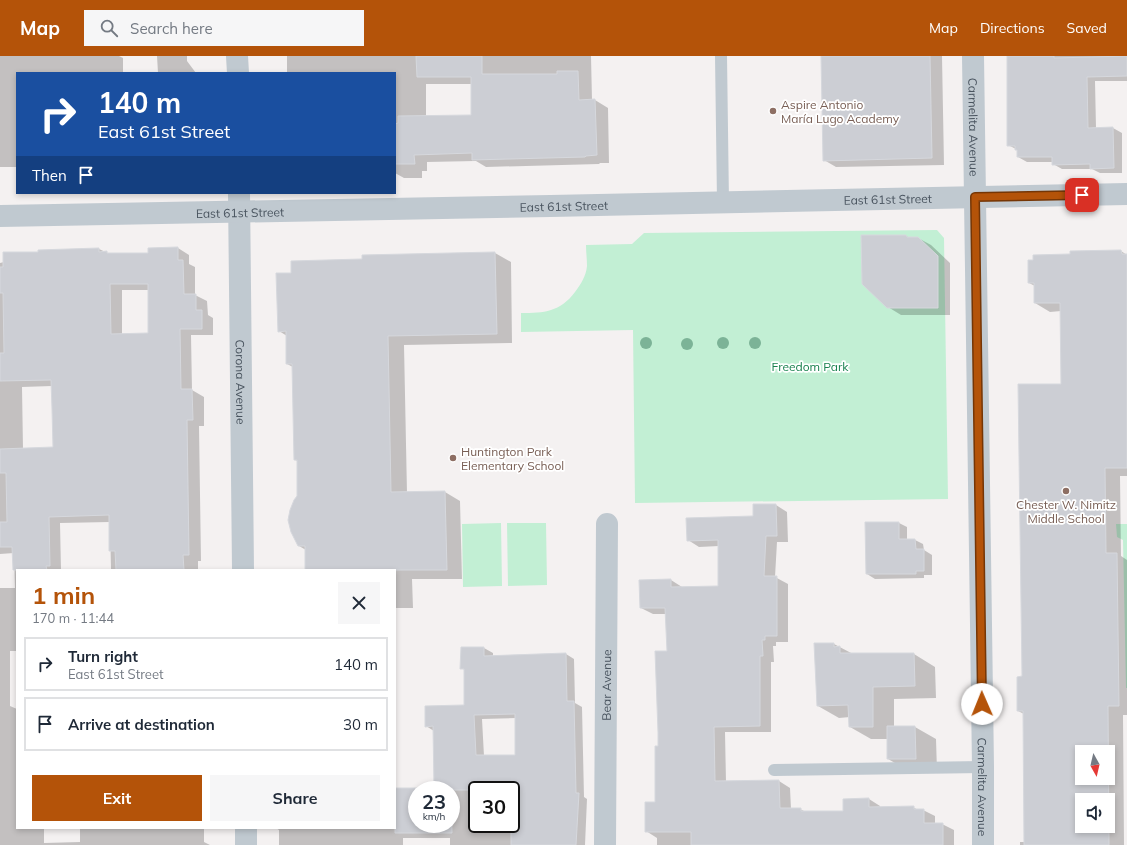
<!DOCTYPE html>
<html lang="en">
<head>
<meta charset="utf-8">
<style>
  body { margin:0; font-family:Mulish,sans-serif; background:#f6f6f7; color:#1f2937; height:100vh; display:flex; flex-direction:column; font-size:15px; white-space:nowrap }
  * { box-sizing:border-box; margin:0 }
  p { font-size:13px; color:#747a83 }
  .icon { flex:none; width:22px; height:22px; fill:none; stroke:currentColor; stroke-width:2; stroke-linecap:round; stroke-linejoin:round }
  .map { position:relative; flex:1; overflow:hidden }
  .sheet { position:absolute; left:16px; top:513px; width:380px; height:260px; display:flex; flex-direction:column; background:#fff; border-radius:0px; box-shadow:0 2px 6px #0003 }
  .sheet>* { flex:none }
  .top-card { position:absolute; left:16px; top:16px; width:380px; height:122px; border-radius:0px; box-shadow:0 2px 6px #0003; background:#1a4fa0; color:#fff; overflow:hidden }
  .needle { width:26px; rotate:172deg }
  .buttons { position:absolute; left:1075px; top:689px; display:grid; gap:8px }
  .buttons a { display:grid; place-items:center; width:40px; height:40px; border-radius:0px; background:#fff; box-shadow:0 2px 6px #0003; font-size:20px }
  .speed { position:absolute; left:408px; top:725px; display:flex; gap:8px; font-size:20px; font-weight:700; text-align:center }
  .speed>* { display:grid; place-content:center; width:52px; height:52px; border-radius:50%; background:#fff; box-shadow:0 2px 6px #0003; line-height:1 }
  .speed small { font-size:10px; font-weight:400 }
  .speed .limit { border:2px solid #111; border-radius:6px; background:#fff; color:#111 }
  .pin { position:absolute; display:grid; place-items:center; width:34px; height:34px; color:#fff; margin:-17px; border-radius:8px; box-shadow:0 2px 6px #0006 }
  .me { position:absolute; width:44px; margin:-22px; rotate:359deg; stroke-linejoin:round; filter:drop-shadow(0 0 3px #0008) }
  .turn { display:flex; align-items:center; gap:14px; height:84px; padding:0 16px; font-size:18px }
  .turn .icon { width:52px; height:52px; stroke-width:2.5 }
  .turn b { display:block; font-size:28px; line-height:34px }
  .then { display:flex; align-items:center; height:38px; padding:0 16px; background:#0003; gap:8px; font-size:15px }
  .round { display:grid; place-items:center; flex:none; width:42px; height:42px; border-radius:0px; background:#f6f6f7 }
  .head { display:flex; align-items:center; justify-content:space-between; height:68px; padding:0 16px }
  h1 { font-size:24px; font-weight:700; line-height:30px; color:#b45309 }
  .cta { display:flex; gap:8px; margin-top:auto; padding:8px 16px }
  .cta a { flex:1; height:46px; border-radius:0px; background:#b45309; color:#fff; font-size:16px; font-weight:700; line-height:46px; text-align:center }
  .cta a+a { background:#f6f6f7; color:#1f2937 }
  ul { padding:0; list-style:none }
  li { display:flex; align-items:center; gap:12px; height:54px; margin:0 8px 6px; padding:0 8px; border:2px solid #e0e1e3; border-radius:0px }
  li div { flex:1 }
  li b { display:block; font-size:15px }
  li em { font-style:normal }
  header { display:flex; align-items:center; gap:24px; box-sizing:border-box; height:56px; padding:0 20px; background:#b45309; color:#fff }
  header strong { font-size:19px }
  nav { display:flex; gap:22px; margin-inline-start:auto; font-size:14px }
  .search { width:280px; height:36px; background:#f6f6f7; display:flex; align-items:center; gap:10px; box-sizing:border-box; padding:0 14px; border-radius:0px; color:#747a83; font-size:15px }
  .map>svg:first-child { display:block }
</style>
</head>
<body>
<header>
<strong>Map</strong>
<div class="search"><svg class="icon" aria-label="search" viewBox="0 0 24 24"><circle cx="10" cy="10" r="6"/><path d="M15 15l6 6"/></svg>Search here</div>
<nav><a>Map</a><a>Directions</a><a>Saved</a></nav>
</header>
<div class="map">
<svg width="1127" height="789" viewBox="0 0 1127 789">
  <rect width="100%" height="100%" fill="#f4f1f1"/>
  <path fill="#c2efd4" d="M937 174 944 182 948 443 635 447 633 274 521 276V257C544 257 560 256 575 236 581 228 586 220 587 210 587 203 586 196 586 189L632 188 644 177Z
    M501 467 502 530 463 531 462 468Z
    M546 467 547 529 508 530 507 467Z
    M1116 468H1127V632H1126L1123 484 1117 481Z"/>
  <path fill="#0003" fill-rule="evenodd" d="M0 0H119L123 2V17H17V111H0Z
    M157 0H187V5L196 17H158Z
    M287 0H591L592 44H595L608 52 609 107H600L599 108 486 111 476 105 427 106V115H422V122H404L395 117V17H287ZM426 28H472V60L426 61Z
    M822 0H942L944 109 836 111 824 104Z
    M1008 0H1127V25H1095L1096 72H1113L1122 77V117H1100L1092 113H1062L1053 108V106H1027L1018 101V94L1008 89Z
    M906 180 910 182H918L931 189 950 207V259H901L888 251Z
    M178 192 189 199V208L195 211V239L207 245 208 259 213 262V279H191L192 334 204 341V370H199L201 505H198V514H111L110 466 60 467 61 514H17V595H10V650L17 653V772H44V787L80 786V772H204V786L210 789H0V532H15L14 497 0 498V207L39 197 99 193 110 198H149ZM122 234H149V278L122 279ZM52 330 54 392 23 393 22 331Z
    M1121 195 1127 199V420H1120L1121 500 1127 504V659H1123L1124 789H1020V786H1025L1024 658 1018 655 1062 329 1061 255 1050 256 1035 247V230L1029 227 1071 199ZM1082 696H1108V722H1082ZM1082 744H1108V770H1082Z
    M495 197 511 206 512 287 404 289 407 437 445 436 460 445 462 523H412L413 552H395V514H306V494L299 490 298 405 295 404 293 311 287 308V280L279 275 292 218 363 204Z
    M754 449H776L787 456 788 486H777L775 521 788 528V586H776V590H773L774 606H771V676H725L726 726 779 725 790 732 791 753H800L806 756H844L869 743 880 750V752L913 751 918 754H923L935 760V768H942L954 774V789H657V782L646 775 656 747 659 691 669 596 667 558H653L641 552 671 524 682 531V532L719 531V490L699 491 688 484 754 461Z
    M899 467 907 471V484H915L923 488 924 494 932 499V519H924V522L875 523 867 518Z
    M834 588 853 598H914L935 611 936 642 894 643V671H915L936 683 937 715H909L888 703V683H871L850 671V661L839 662 818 650Z
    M462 592H484L493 597V600L566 598 574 603 575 647 582 651 584 741 587 743 585 789H450V782H403V789H279V774L276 772H395V716L396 733H435L434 675 426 670 465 650V614L461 612ZM516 662V700H484L482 663ZM417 734H451V768H417ZM477 734H511V768H477Z"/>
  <path fill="#ccced4" stroke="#d6d8dd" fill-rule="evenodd" d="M416 0H482V18H557V15H578L579 44 595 43 597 99 586 100 585 101 472 104V97L414 99 415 108H395V68L398 67V60L471 59V21H417Z
    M821 0H930L932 102 823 105Z
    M1007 0H1054V2L1127 0V20L1087 21 1088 72 1113 71 1114 112 1090 113V108L1052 109V101H1017V94H1015V90H1007Z
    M861 179H906L907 181H918L938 200V252H887L862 228Z
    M178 191V204H183L184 238H196V254H202V273H180L181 333H192L193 364H187L189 499H183L184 514H116L115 495H109V459L49 461 50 510H46L47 514H13L12 491H0V466H7L6 417H0V393L53 391 52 353 51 324 0 325V297H4L3 237H0V211H3V196H38V194L99 192V196L107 195V197H148V192ZM110 228H148V277L111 278Z
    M1121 194 1122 198H1127V412H1105L1106 497H1117L1119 650H1108L1109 789H1024L1023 655H1017V621L1022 620 1018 328H1061L1060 247H1034V227H1028V204H1033V199L1070 198V195ZM1082 696H1108V722H1082ZM1082 744H1108V770H1082Z
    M495 196 497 278 388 280 391 436 445 435 447 514H305V490H298L291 476 288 464 290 454 294 444 297 440V404H294L292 308H286V275L278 276 276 217H291V205L362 203V199Z
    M753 448H776L777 480H766L764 520H777V580H765V584H762L763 600H760V670L714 671 715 725 779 724 780 752H801V755H843V743L869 742V751L914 750V753H924V767H943V789H691V776H645V746H655V690H658V676L655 595H667L665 552H640L639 524 671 523V531L718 530V484L687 485 686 462 753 460Z
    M865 466H899V483H915L916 493H924V515H916V518H866Z
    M814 587H834V591L840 590V597H914L915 630 873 631V671H849L848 649 817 650Z
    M461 591H484V600L566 597 567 645H574L576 737H579L576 789H511V734H451L452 777H395V732H434L433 670 425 671V650L464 649V613H460ZM515 658V699H476L474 659ZM417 734H451V768H417Z
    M887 670H915L916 703H887Z"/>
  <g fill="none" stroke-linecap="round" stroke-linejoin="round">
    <path stroke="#c0c9d0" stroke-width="12" d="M721 0 723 146
      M774 714 983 711"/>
    <g stroke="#c0c9d0" stroke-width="22">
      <path d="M237 0 238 17"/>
      <path id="s1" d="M973 0 983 711V789"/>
      <path id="s2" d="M239 137 243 514"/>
      <path id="s3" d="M0 160C376 155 751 145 1127 138"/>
      <path d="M246 772V789"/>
      <path id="s4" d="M605 789 607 468"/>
    </g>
  </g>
  <g fill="#7cb397">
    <circle cx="646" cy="287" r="6"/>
    <circle cx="723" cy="287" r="6"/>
    <circle cx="755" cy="287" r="6"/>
    <circle cx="687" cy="288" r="6"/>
  </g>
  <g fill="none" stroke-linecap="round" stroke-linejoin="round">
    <g stroke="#753606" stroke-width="10">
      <path id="route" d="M982 648 975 141 1082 139"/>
    </g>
    <use href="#route" stroke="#b45309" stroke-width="7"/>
  </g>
  <g fill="#8d6e63" stroke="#fff" stroke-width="1.5">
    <circle cx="773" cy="55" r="4"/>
    <circle cx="453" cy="402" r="4"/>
    <circle cx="1066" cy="435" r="4"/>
  </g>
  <g text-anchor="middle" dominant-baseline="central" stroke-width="3.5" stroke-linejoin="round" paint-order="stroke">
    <g font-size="12" fill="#785e54" stroke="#fff" text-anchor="start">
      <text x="781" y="48">Aspire Antonio<tspan x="781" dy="14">María Lugo Academy</tspan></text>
      <text x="461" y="395">Huntington Park<tspan x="461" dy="14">Elementary School</tspan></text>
      <text x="1066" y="448" text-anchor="middle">Chester W. Nimitz<tspan x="1066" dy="14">Middle School</tspan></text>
    </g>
    <g font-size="12" fill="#49545f" stroke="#fff">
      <text stroke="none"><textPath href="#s1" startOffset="71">Carmelita Avenue</textPath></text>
      <text stroke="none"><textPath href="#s3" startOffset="888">East 61st Street</textPath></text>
      <text stroke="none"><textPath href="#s3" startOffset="564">East 61st Street</textPath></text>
      <text stroke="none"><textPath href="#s3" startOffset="240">East 61st Street</textPath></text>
      <text stroke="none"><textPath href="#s2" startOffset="189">Corona Avenue</textPath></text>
      <text stroke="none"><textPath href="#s4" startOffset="160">Bear Avenue</textPath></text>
      <text stroke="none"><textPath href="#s1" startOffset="731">Carmelita Avenue</textPath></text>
    </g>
    <g font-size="12" fill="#19814e" stroke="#fff">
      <text x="810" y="310">Freedom Park</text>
    </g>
  </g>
</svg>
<div class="buttons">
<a><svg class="needle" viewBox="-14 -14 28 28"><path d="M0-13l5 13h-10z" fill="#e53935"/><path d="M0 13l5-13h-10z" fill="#747a83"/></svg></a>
<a><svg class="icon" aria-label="sound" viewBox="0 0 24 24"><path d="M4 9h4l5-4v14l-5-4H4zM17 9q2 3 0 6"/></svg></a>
</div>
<div class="speed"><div>23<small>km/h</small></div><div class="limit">30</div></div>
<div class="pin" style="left:1082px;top:139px;background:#d93025"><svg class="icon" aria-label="arrive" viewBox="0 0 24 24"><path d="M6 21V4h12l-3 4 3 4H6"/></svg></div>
<svg class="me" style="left:982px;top:648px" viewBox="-20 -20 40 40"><circle r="19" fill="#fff"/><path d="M0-13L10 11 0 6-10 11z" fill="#b45309"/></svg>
<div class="top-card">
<div class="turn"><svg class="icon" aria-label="right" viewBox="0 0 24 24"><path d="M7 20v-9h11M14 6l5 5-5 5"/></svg><div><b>140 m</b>East 61st Street</div></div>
<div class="then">Then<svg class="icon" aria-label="arrive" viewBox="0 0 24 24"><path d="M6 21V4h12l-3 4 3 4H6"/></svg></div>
</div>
<section class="sheet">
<div class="head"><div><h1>1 min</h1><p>170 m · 11:44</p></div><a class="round"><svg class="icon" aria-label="close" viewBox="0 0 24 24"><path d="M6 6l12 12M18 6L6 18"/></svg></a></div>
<ul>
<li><svg class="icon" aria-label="right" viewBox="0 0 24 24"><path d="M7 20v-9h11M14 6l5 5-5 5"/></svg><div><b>Turn right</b><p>East 61st Street</p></div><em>140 m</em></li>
<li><svg class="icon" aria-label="arrive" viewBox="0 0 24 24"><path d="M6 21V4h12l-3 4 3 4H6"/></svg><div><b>Arrive at destination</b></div><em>30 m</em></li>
</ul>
<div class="cta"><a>Exit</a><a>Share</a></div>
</section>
</div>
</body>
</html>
